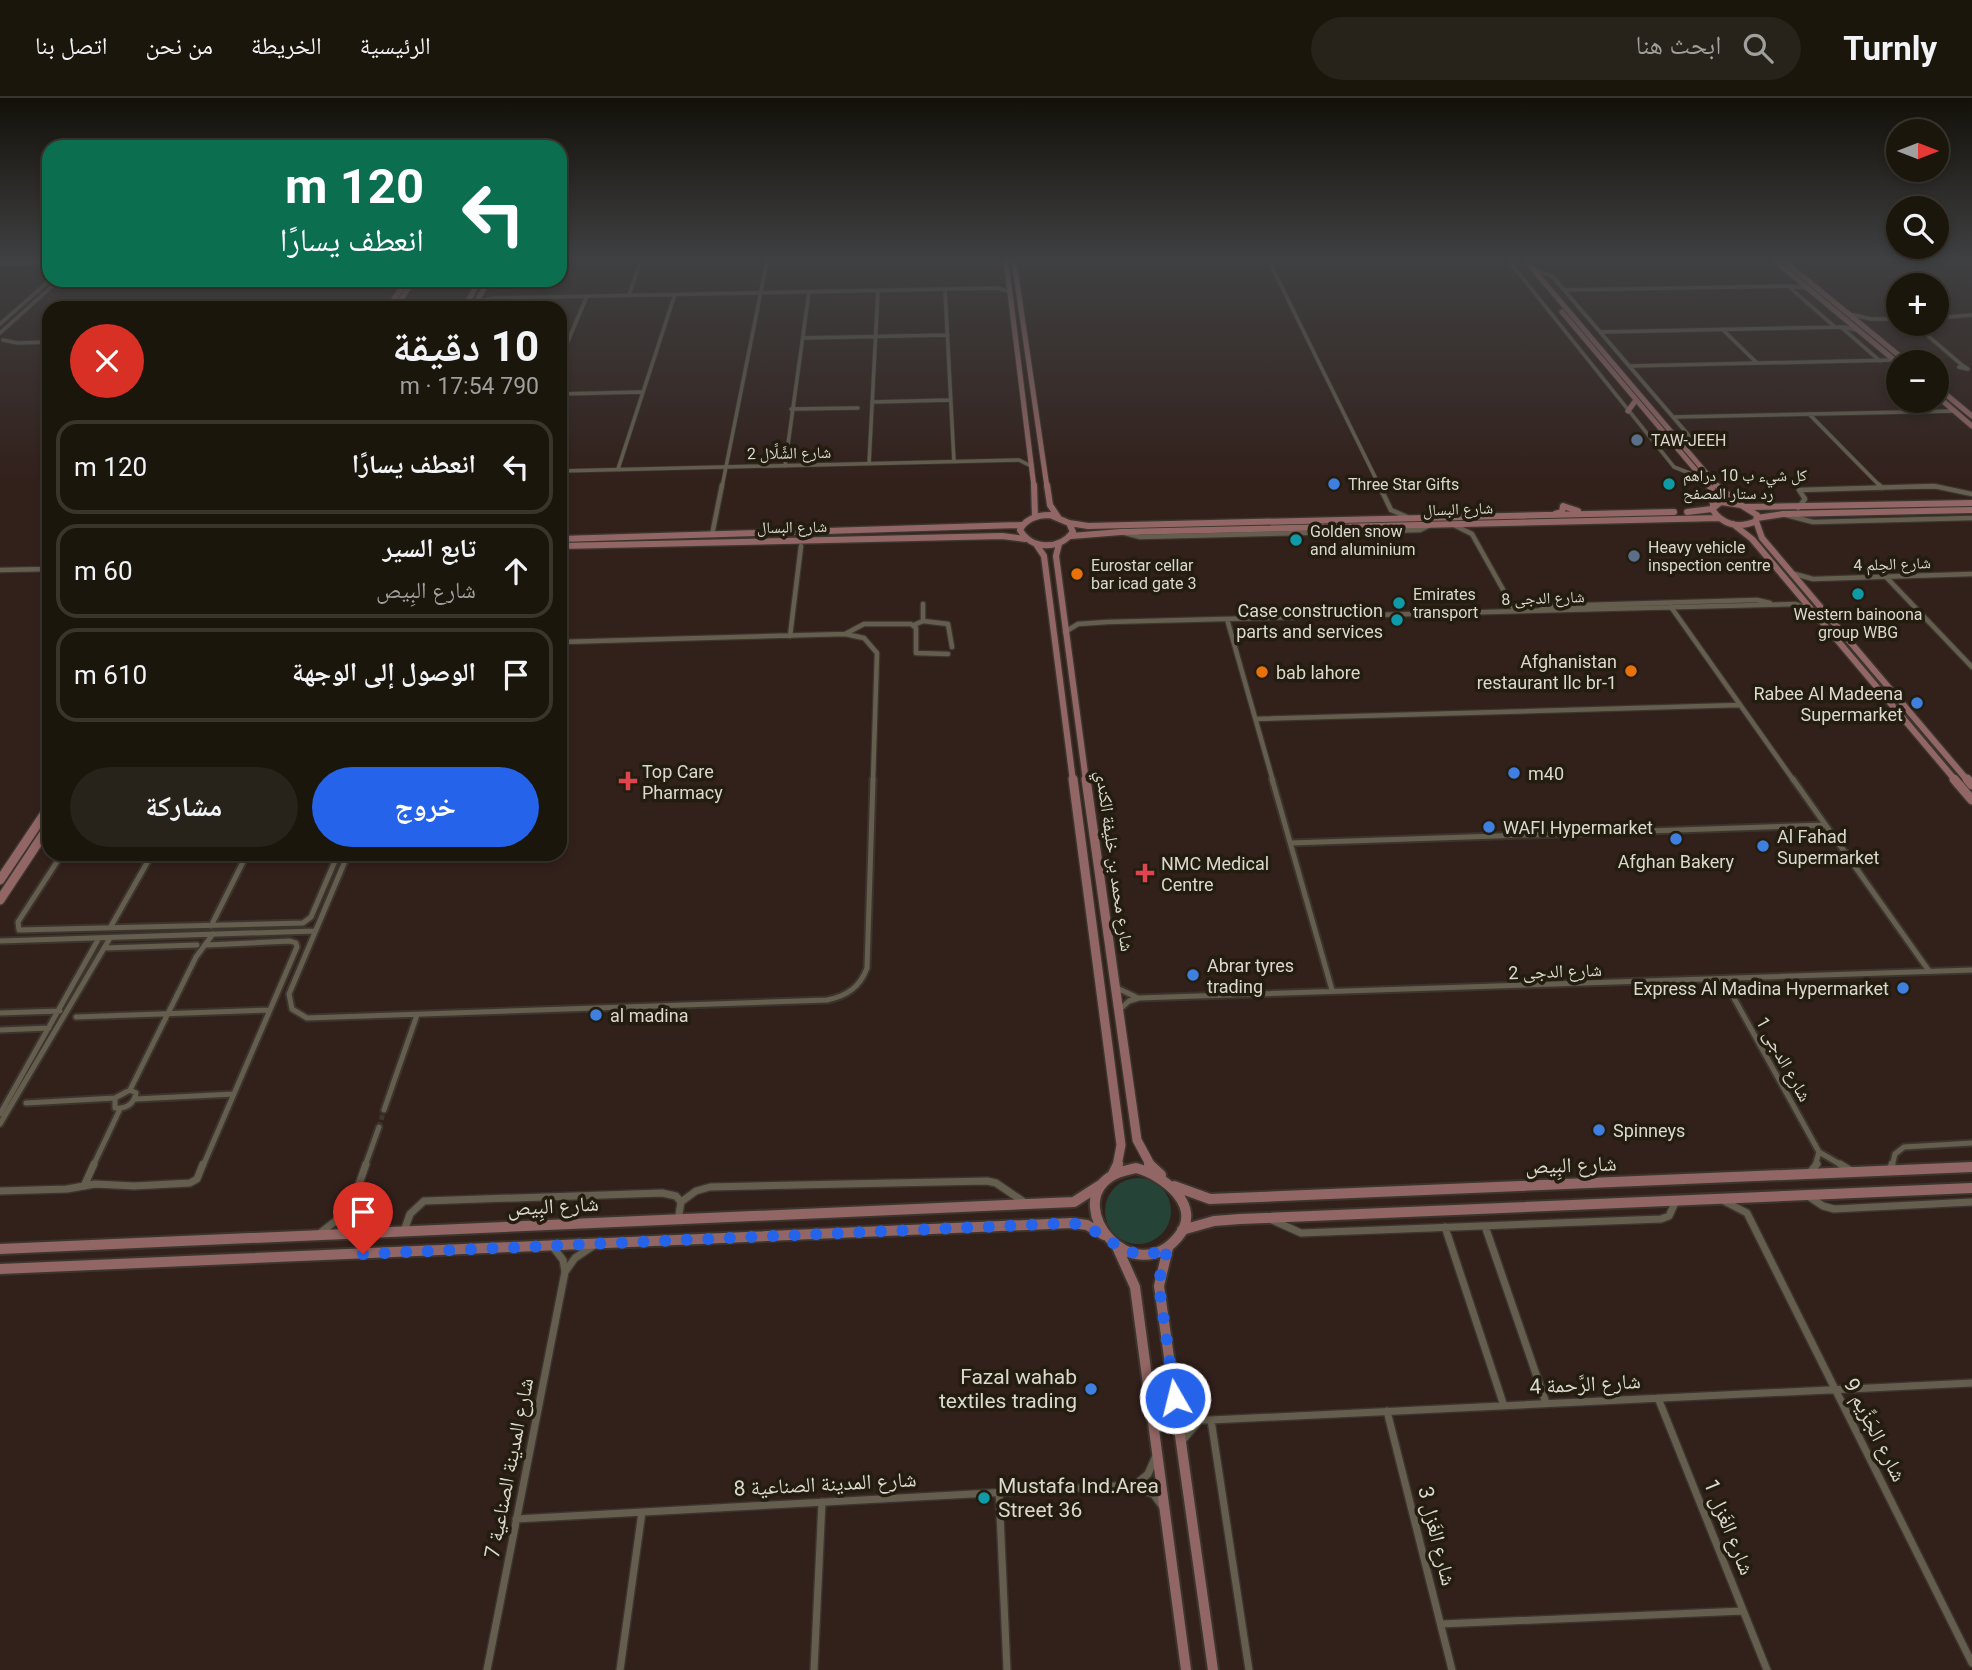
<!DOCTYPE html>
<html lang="ar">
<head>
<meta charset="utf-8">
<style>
  body { margin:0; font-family:Roboto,"Noto Naskh Arabic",sans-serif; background:#27231a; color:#f1f3f6; direction:rtl; height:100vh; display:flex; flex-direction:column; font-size:26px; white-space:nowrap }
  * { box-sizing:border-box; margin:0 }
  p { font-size:23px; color:#9f9f9d }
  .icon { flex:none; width:38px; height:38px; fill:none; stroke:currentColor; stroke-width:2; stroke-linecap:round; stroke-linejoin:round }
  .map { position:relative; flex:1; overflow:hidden; direction:ltr }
  .side { position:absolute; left:42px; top:203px; width:525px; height:560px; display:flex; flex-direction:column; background:#1a160c; border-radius:21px; box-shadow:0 4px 10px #0003,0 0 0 2px #38352d; direction:rtl }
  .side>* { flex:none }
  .top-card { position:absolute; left:42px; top:42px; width:525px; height:147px; border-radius:21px; box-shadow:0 4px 10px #0003,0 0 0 2px #38352d; direction:rtl; background:#0b6e4f; color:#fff; overflow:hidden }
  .needle { width:46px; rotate:90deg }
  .fabs { position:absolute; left:1886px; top:21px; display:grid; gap:14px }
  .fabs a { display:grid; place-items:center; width:63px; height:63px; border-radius:50%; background:#1a160c; box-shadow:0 4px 10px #0003,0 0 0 2px #38352d; font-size:35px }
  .pin { position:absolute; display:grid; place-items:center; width:60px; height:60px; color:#fff; margin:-72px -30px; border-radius:50% 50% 50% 0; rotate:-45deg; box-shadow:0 0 7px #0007 }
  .pin .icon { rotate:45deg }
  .me { position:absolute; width:77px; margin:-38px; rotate:352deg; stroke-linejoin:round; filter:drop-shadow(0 0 5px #0008) }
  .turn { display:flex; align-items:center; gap:24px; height:147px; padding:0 28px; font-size:32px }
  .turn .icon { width:91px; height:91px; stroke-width:2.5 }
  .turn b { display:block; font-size:49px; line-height:60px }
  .round { display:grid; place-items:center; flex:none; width:74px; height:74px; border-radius:37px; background:#27231a }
  .head { display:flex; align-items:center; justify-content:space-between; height:119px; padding:0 28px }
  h1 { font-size:42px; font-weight:700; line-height:52px }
  .cta { display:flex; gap:14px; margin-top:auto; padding:14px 28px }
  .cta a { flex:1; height:80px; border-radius:42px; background:#2563eb; color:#fff; font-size:28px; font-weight:700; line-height:80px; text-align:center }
  .cta a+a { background:#27231a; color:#f1f3f6 }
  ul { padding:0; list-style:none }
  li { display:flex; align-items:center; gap:21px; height:94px; margin:0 14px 10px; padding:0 14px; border:4px solid #38352d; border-radius:21px }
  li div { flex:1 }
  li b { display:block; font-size:26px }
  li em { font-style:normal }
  header { display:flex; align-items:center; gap:42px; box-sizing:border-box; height:98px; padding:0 35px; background:#1a160c; border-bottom:2px solid #38352d }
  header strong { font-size:33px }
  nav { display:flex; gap:38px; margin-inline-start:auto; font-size:24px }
  .search { width:490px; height:63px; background:#27231a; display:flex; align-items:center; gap:18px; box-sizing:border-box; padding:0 24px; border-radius:38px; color:#9f9f9d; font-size:26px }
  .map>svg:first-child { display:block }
</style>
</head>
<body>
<header>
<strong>Turnly</strong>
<div class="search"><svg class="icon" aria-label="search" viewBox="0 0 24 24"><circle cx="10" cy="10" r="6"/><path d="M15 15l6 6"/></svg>ابحث هنا</div>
<nav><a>الرئيسية</a><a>الخريطة</a><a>من نحن</a><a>اتصل بنا</a></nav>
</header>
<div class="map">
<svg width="1972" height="1572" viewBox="0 0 1972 1572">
  <rect width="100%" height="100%" fill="#231d10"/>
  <path fill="#32201b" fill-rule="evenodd" d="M0 163H49V182H560V163H1972V1572H0ZM1899 187H1937V226H1899ZM49 210H560V756H49ZM1899 264H1937V303H1899Z"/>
  <path fill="#254437" d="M1105 1113a33 33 0 1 1 66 0a33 33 0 1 1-66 0Z"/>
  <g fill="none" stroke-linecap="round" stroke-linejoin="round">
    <path stroke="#3f392d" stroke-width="5" stroke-dasharray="5 2.5" stroke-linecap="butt" d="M379 1029 384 1012"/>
    <g stroke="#3b352e" stroke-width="5">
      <path id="street-far3" d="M1269 163 1380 389
        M1509 163 1674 369 1702 380
        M1533 171 1552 178 1691 340V346L1686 351
        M1788 188 1835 229
        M945 191 954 364
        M1564 192 1791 188 1809 191
        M629 197 641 163
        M477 204 494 200 998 190 1010 194
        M493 210 498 200
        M1850 216 1871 221H1899
        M1937 220 1972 217
        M0 226 50 182
        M1914 226 1962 267
        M1841 229 1880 263
        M1722 231 1757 265
        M1601 234 1844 229 1856 232
        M0 235 59 182
        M803 240 948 237
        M3 242 18 245 49 244
        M560 262 587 198
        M1962 267 1968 271 1959 269Z
        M1631 268 1894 262
        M560 296 641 294
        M872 304 951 302
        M791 311 858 310
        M1809 316 1881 389
        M1674 319 1955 313
        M869 366 878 192
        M785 368 809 194
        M618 371 675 196
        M560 373 1019 362 1031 368
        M722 389 767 163
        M1913 389H1937"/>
    </g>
    <g stroke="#3b352e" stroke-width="7">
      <path id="street-far2" d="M1379 387 1391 412 1407 419
        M1879 387 1882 390
        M1798 410 1805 401 1799 392 1934 388 1972 396
        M1786 417 1813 424 1972 420
        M1454 427 1472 436 1515 513
        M1121 434 1140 439 1420 432 1428 428
        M712 437 722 387
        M0 472 49 471
        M1791 475 1813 481 1972 476
        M1887 480 1972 569
        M560 483 564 473
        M1671 509 1794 683
        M1540 512 1550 508 1757 502 1770 505
        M1227 521 1273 683
        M923 523 948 526 952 549
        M914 527 923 523V506
        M1065 534 1078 526 1107 524 1795 506 1810 511
        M845 536 864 526H911L916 530V555L948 556
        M790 538 801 448
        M560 544 845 536 864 540 877 555 873 683
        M1257 621 1740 607"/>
    </g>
    <g stroke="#3b352e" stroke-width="9">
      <path id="street-far1" d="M1272 681 1332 892
        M1793 681 1929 873
        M1291 745 1825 727
        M62 756 18 824 19 832 303 825 311 819 338 756
        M309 756 338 758
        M348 756 289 896 292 911 307 920 827 902C847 898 860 889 867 870L873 681
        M59 760 173 756
        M211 828 247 756
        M110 830 152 756
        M0 843 315 833
        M104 850 197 847
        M1724 882 1819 1054 1843 1068
        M1117 890 1136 899
        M1119 912 1129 903 1139 900 1972 872
        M0 915 60 913
        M76 919 269 912
        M0 932 49 930
        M130 992 136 995C134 1006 126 1011 115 1010V1000Z
        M130 992 196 859 213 836
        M136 1001 234 996
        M26 1005 115 1000
        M384 1012 417 917
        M0 1016 99 840
        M0 1026 110 840
        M93 1068 120 1011
        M203 1068 297 849 296 845 290 843 207 847
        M365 1068 379 1029
        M1815 1068 1819 1054
        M1892 1068 1895 1056 1904 1049 1972 1045"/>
    </g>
    <g stroke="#3b352e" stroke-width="10">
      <path id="street" d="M1840 1066 1850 1072
        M1811 1073 1817 1066
        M1890 1073 1892 1066
        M84 1088 94 1066
        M0 1093 67 1091 95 1086 134 1088 190 1085 197 1081 203 1066
        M1808 1098 1823 1108 1834 1111 1972 1104
        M1724 1103 1747 1115 1972 1565
        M350 1112 367 1133
        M678 1122 681 1104 696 1093 710 1089 987 1083 996 1085 1024 1104
        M1272 1122 1301 1135 1661 1121 1669 1118 1675 1105
        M1485 1128 1546 1305
        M1445 1129 1504 1308
        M404 1133 410 1116 424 1103 662 1095 676 1098 681 1104
        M320 1135 350 1112 366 1066
        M565 1174 575 1160 593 1148
        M1658 1300 1767 1572
        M1177 1302 1200 1322H1211L1972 1285
        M1387 1313 1452 1572
        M1211 1322 1249 1572
        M1182 1343 1200 1322
        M1135 1387 1148 1376 1155 1360
        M999 1394 1007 1572
        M516 1421 1135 1387 1154 1397 1162 1408
        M1441 1526 1743 1513
        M487 1572 565 1174 563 1162 553 1149
        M620 1572 642 1414
        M814 1572 822 1404"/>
    </g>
    <g stroke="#3b352e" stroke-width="7">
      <path id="secondary-far3" d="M1006 163 1034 389
        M1014 163 1047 389
        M1526 163 1718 389
        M1775 163 1899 266
        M1784 163 1907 264
        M0 165 49 164
        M388 210 407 182
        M395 210 414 182
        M464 210 480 182
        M473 210 489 182
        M1562 214 1710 389
        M1937 289 1972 318
        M1937 298 1972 328
        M1628 313 1636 302"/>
    </g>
    <g stroke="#3b352e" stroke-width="9">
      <path id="secondary-far2" d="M1034 387 1035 419
        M1047 387 1050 407 1058 419
        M1708 387 1712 391 1713 408
        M1716 387 1741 407
        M1721 404 1741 407 1757 417 1756 423C1739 431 1722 427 1712 411Z
        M1746 409 1972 405
        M1687 414 1712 411
        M1555 416 1562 414 1563 408 1578 413
        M1050 417 1069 425 1073 434C1059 452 1032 452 1020 432 1026 420 1037 417 1050 417Z
        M1757 420 1783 416 1972 412
        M1756 423 1762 440 1968 683
        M1069 425 1088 428 1674 414
        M1733 426 1752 441 1956 683
        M1071 438 1121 434 1719 420
        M560 441 1022 427
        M1036 446 1044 458 1073 683
        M1059 446 1056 458 1086 683
        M560 448 1002 438 1025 441"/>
    </g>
    <g stroke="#3b352e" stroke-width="12">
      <path id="secondary-far1" d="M1073 681 1121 1047 1117 1068
        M1086 681 1137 1042 1151 1068
        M1954 681 1972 702
        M1967 681 1972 687
        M0 782 49 709
        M0 802 49 728"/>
    </g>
    <g stroke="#3b352e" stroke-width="14">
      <path id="secondary" d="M1149 1066 1161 1077
        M1136 1070C1163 1077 1204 1108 1178 1139 1133 1193 1064 1110 1110 1079 1117 1074 1128 1072 1136 1070Z
        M1113 1076 1118 1066
        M1174 1088 1210 1101 1972 1069
        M1182 1132 1214 1123 1240 1121 1972 1090
        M1117 1149 1135 1189 1186 1572
        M1168 1150 1159 1188 1213 1572
        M0 1151 1074 1104 1102 1086
        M0 1171 1072 1125 1087 1127 1104 1137"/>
    </g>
    <use href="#street-far3" stroke="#655e4f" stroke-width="3.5"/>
    <use href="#street-far2" stroke="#655e4f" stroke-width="4.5"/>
    <use href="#street-far1" stroke="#655e4f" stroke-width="5"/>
    <use href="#street" stroke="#655e4f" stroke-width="7"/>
    <use href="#secondary-far3" stroke="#926664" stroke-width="5"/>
    <use href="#secondary-far2" stroke="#926664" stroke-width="6"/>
    <use href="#secondary-far1" stroke="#926664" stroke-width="9"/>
    <use href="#secondary" stroke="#926664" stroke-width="10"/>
  </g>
  <linearGradient id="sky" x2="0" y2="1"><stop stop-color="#131009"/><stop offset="0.42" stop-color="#3f4042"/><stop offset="1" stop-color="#3f4042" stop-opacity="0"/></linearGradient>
  <rect width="1972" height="384" fill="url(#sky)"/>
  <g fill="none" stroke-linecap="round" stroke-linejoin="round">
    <path stroke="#2563eb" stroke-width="12" stroke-dasharray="0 21.6" d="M363 1156 1072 1125C1112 1132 1123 1171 1168 1150L1161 1172 1159 1188 1175 1300"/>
  </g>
  <g fill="#5c6f8a" stroke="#231d10" stroke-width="2.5">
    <circle cx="1637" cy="342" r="7"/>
    <circle cx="1634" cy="458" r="7"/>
  </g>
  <g fill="#3f7fe0" stroke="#231d10" stroke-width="2.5">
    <circle cx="1334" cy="386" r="7"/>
    <circle cx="1917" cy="605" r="7"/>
    <circle cx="1514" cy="675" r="7"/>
    <circle cx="1489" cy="729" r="7"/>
    <circle cx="1676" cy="741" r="7"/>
    <circle cx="1763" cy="748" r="7"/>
    <circle cx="1193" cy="877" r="7"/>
    <circle cx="1903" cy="890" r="7"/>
    <circle cx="596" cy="917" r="7"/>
    <circle cx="1599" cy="1032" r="7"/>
    <circle cx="1091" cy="1291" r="7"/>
  </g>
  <g fill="#0f9aa8" stroke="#231d10" stroke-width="2.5">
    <circle cx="1669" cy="386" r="7"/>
    <circle cx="1296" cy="442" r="7"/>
    <circle cx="1858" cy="496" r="7"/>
    <circle cx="1399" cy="505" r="7"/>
    <circle cx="1397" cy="522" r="7"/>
    <circle cx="984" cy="1400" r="7"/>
  </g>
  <g fill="#e8710a" stroke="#231d10" stroke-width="2.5">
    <circle cx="1077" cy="476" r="7"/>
    <circle cx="1631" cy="573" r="7"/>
    <circle cx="1262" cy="574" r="7"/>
  </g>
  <g fill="#e0444e" stroke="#231d10" stroke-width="2.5">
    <path d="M624.5 672.5h7v7h7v7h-7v7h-7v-7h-7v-7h7z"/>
    <path d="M1141.5 764.5h7v7h7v7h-7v7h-7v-7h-7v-7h7z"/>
  </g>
  <g text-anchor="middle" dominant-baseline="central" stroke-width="7" stroke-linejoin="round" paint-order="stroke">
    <g font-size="16" fill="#dcd8cf" stroke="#231d10" text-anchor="start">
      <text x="1651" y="342">TAW-JEEH</text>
      <text x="1683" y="377">كل شيء ب 10 دراهم<tspan x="1683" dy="18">رد ستار المصفح</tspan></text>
      <text x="1348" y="386">Three Star Gifts</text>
      <text x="1310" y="433">Golden snow<tspan x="1310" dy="18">and aluminium</tspan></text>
      <text x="1648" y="449">Heavy vehicle<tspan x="1648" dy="18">inspection centre</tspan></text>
      <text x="1091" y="467">Eurostar cellar<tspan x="1091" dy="18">bar icad gate 3</tspan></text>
      <text x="1413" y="496">Emirates<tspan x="1413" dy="18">transport</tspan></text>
      <text x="1858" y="516" text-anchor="middle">Western bainoona<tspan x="1858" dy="18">group WBG</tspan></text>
    </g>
    <g font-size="16" fill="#dcd8cf" stroke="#231d10">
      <text transform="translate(789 355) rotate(-1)">شارع الشَّلَّال 2</text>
      <text transform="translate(1458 411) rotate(-2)">شارع البسال</text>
      <text transform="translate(792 429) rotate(-1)">شارع البسال</text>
      <text transform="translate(1892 466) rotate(-2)">شارع الحِلم 4</text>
      <text transform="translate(1543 500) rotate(-2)">شارع الدجى 8</text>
    </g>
    <g font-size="18" fill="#dcd8cf" stroke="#231d10" text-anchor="start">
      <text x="1383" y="512" text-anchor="end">Case construction<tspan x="1383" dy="21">parts and services</tspan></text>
      <text x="1617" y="563" text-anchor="end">Afghanistan<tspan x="1617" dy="21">restaurant llc br-1</tspan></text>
      <text x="1276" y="574">bab lahore</text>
      <text x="1903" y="595" text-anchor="end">Rabee Al Madeena<tspan x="1903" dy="21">Supermarket</tspan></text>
      <text x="642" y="673">Top Care<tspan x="642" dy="21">Pharmacy</tspan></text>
      <text x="1528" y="675">m40</text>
      <text x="1503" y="729">WAFI Hypermarket</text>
      <text x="1777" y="738">Al Fahad<tspan x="1777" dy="21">Supermarket</tspan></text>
      <text x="1676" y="763" text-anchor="middle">Afghan Bakery</text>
      <text x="1161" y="765">NMC Medical<tspan x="1161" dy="21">Centre</tspan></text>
      <text x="1207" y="867">Abrar tyres<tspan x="1207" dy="21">trading</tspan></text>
      <text x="1889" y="890" text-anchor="end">Express Al Madina Hypermarket</text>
      <text x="610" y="917">al madina</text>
      <text x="1613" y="1032">Spinneys</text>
    </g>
    <g font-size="18" fill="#dcd8cf" stroke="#231d10">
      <text transform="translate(1115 763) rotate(82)">شارع محمد بن خليفة الكندي</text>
      <text transform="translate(1555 873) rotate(-2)">شارع الدجى 2</text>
      <text transform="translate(1784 961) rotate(61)">شارع الدجى 1</text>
    </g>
    <g font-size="21" fill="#dcd8cf" stroke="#231d10">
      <text transform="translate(1571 1067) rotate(-2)">شارع البِيص</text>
      <text transform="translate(553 1108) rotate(-3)">شارع البِيص</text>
      <text transform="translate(1585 1286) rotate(-3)">شارع الرَّحمة 4</text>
      <text transform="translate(1875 1332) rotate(63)">شارع الجَزِّيم 9</text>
      <text transform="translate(509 1370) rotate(-79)">شارع المدينة الصناعية 7</text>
      <text transform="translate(825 1386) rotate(-3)">شارع المدينة الصناعية 8</text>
      <text transform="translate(1729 1429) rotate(68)">شارع الغَزل 1</text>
      <text transform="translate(1437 1438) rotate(76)">شارع الغَزل 3</text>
    </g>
    <g font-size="21" fill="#dcd8cf" stroke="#231d10" text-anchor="end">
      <text x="1077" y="1279">Fazal wahab<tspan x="1077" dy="24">textiles trading</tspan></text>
      <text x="998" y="1388" text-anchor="start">Mustafa Ind.Area<tspan x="998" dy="24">Street 36</tspan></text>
    </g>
  </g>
</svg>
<div class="fabs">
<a><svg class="needle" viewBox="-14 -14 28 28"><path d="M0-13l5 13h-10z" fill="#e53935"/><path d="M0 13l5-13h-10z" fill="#9f9f9d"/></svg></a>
<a><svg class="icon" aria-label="search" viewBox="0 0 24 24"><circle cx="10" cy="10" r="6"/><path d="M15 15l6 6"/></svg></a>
<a>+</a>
<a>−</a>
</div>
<div class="pin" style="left:363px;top:1156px;background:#d93025"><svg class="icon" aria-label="arrive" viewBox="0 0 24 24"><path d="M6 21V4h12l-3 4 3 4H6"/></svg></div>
<svg class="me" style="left:1175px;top:1300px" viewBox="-20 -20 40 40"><circle r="17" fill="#2563eb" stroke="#fff" stroke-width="3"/><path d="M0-11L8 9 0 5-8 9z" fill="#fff"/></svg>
<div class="top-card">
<div class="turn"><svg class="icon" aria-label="left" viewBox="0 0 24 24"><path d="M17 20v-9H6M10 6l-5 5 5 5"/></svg><div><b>120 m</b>انعطف يسارًا</div></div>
</div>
<section class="side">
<div class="head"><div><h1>10 دقيقة</h1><p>790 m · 17:54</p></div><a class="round" style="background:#d93025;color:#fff"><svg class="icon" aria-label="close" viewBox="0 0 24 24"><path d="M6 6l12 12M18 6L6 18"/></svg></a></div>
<ul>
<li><svg class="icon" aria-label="left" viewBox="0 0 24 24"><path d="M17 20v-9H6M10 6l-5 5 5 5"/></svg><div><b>انعطف يسارًا</b></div><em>120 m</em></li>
<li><svg class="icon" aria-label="ahead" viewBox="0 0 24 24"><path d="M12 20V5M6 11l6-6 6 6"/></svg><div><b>تابع السير</b><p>شارع البِيص</p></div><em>60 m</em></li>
<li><svg class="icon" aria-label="arrive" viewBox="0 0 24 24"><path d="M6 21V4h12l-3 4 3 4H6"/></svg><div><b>الوصول إلى الوجهة</b></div><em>610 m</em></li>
</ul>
<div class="cta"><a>خروج</a><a>مشاركة</a></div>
</section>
</div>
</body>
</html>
